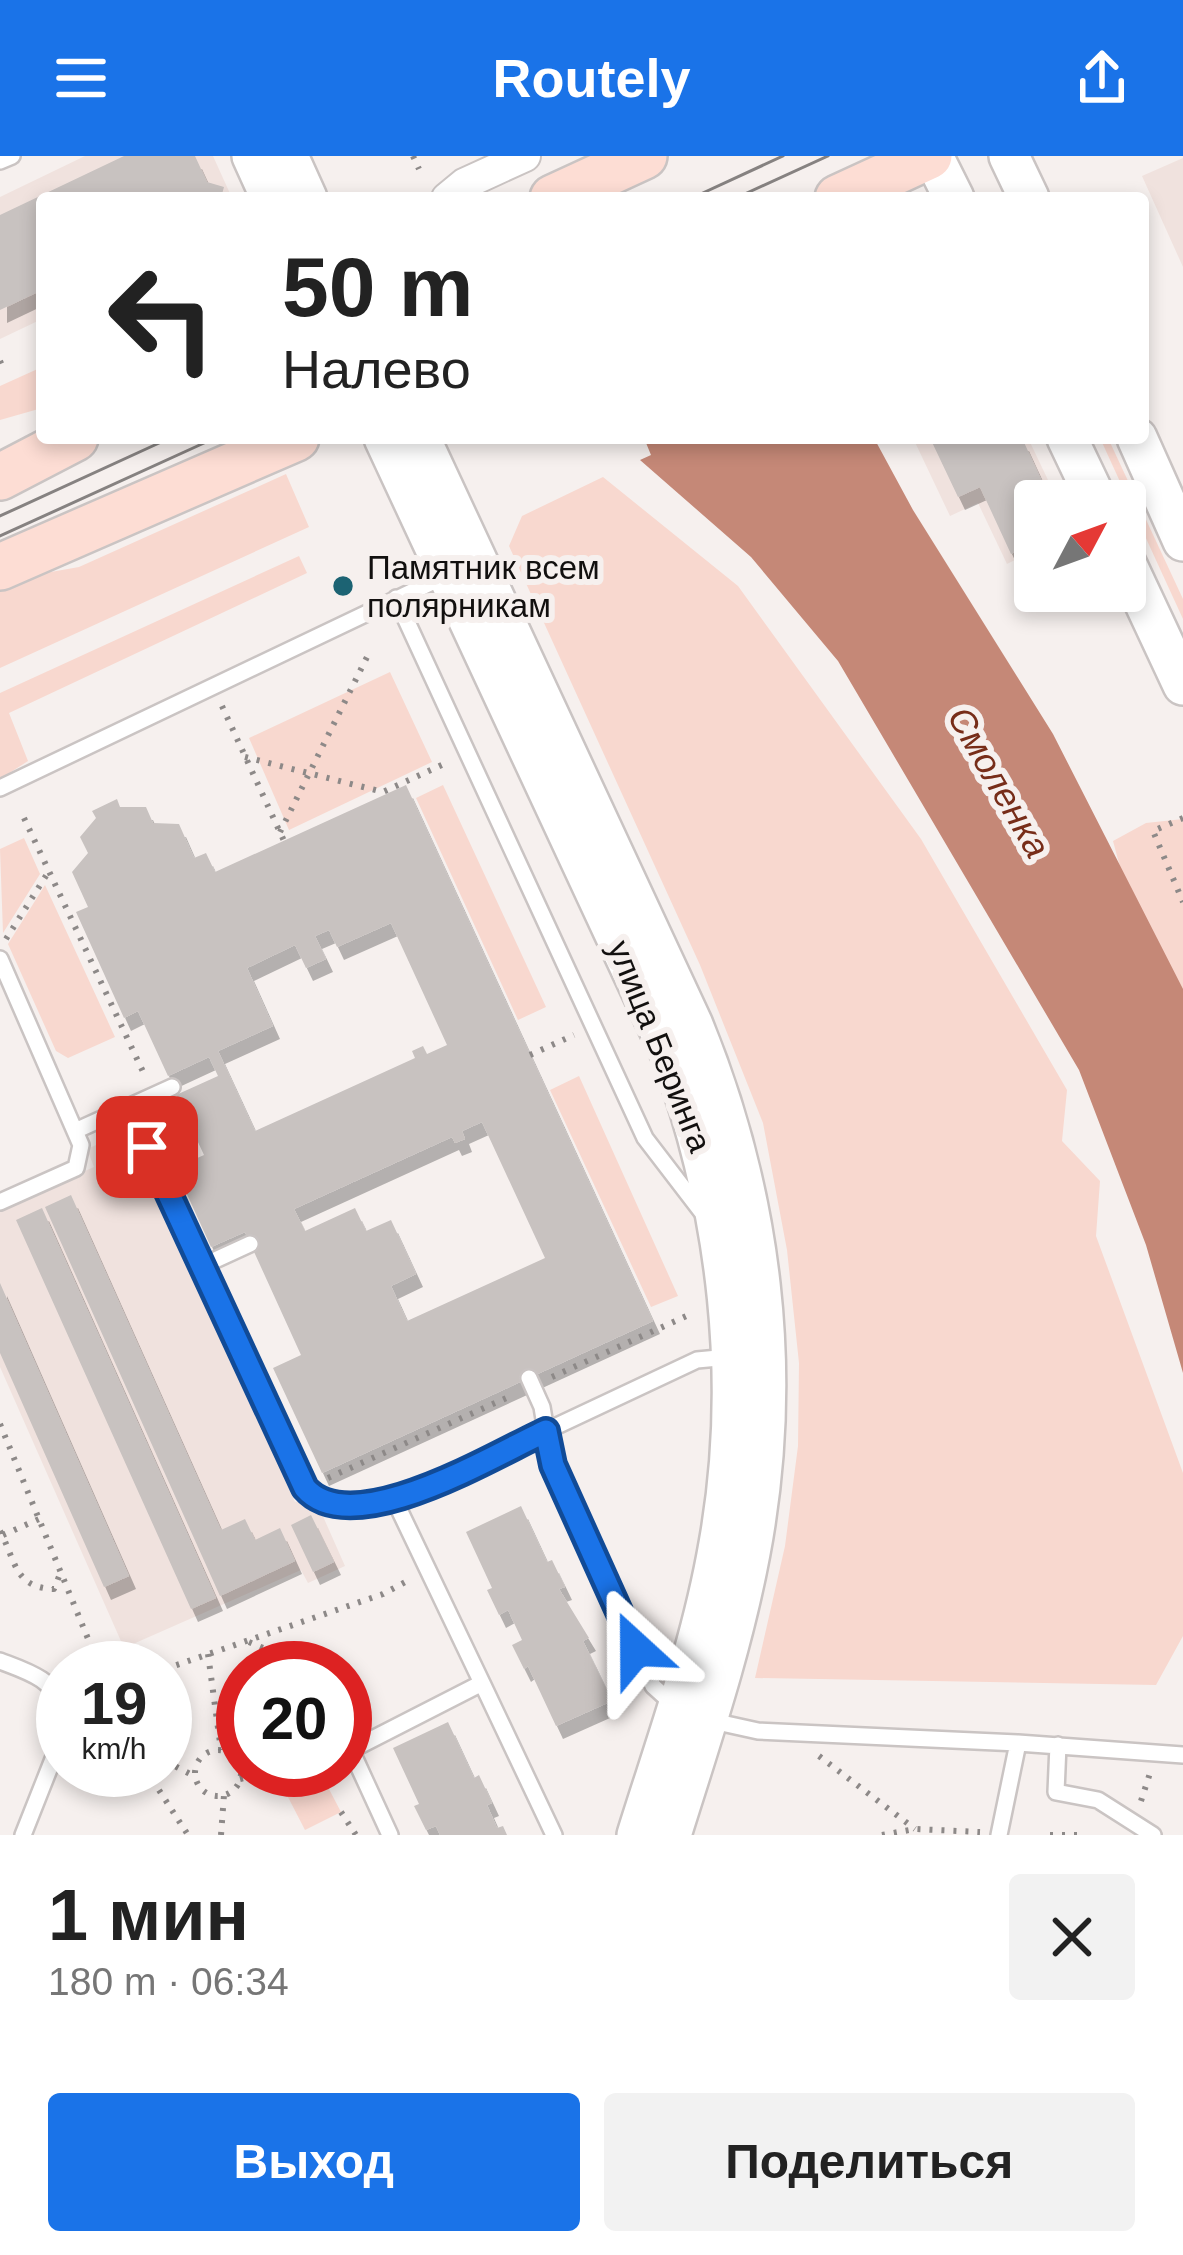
<!DOCTYPE html>
<html lang="ru">
<head>
<meta charset="utf-8">
<style>
  body { margin:0; font-family:Arial,sans-serif; background:#f2f2f2; color:#222; height:100vh; display:flex; flex-direction:column; font-size:45px; white-space:nowrap }
  * { box-sizing:border-box; margin:0 }
  p { font-size:39px; color:#767676 }
  .icon { flex:none; width:66px; height:66px; fill:none; stroke:currentColor; stroke-width:2; stroke-linecap:round; stroke-linejoin:round }
  .map { position:relative; height:1679px; overflow:hidden }
  .drawer { display:flex; flex-direction:column; background:#fff; flex:1 }
  .drawer>* { flex:none }
  .hud { position:absolute; left:36px; top:36px; width:1113px; height:252px; border-radius:12px; box-shadow:0 6px 18px #0003; background:#fff; color:#222; overflow:hidden }
  .needle { width:78px; rotate:49deg }
  .buttons { position:absolute; left:1014px; top:324px; display:grid; gap:24px }
  .buttons a { display:grid; place-items:center; width:132px; height:132px; border-radius:12px; background:#fff; box-shadow:0 6px 18px #0003; font-size:60px }
  .speed { position:absolute; left:36px; top:1485px; display:flex; gap:24px; font-size:60px; font-weight:700; text-align:center }
  .speed>* { display:grid; place-content:center; width:156px; height:156px; border-radius:50%; background:#fff; box-shadow:0 6px 18px #0003; line-height:1 }
  .speed small { font-size:30px; font-weight:400 }
  .speed .limit { border:18px solid #d22; background:#fff; color:#111 }
  .pin { position:absolute; display:grid; place-items:center; width:102px; height:102px; color:#fff; margin:-51px; border-radius:24px; box-shadow:0 6px 18px #0006 }
  .me { position:absolute; width:132px; margin:-66px; rotate:336deg; stroke-linejoin:round; filter:drop-shadow(0 0 9px #0008) }
  .turn { display:flex; align-items:center; gap:42px; height:252px; padding:0 48px; font-size:54px }
  .turn .icon { width:156px; height:156px; stroke-width:2.5 }
  .turn b { display:block; font-size:84px; line-height:102px }
  .round { display:grid; place-items:center; flex:none; width:126px; height:126px; border-radius:12px; background:#f2f2f2 }
  .head { display:flex; align-items:center; justify-content:space-between; height:204px; padding:0 48px }
  h1 { font-size:72px; font-weight:600; line-height:90px }
  .button { display:flex; gap:24px; margin-top:auto; padding:24px 48px }
  .button a { flex:1; height:138px; border-radius:12px; background:#1a73e8; color:#fff; font-size:48px; font-weight:600; line-height:138px; text-align:center }
  .button a+a { background:#f2f2f2; color:#222 }
  header { display:flex; justify-content:space-between; align-items:center; height:156px; padding:0 48px; background:#1a73e8; color:#fff; font-size:54px; font-weight:600 }
  .map>svg:first-child { display:block }
</style>
</head>
<body>
<header><svg class="icon" aria-label="menu" viewBox="0 0 24 24"><path d="M4 6h16M4 12h16M4 18h16"/></svg>Routely<svg class="icon" aria-label="share" viewBox="0 0 24 24"><path d="M12 15V3M7 8l5-5 5 5M5 13v7h14v-7"/></svg></header>
<div class="map">
<svg width="1183" height="1679" viewBox="0 0 1183 1679">
  <defs>
    <filter id="shadow"><feDropShadow dx="7" dy="13" stdDeviation="0" flood-color="#0004"/></filter>
  </defs>
  <rect width="100%" height="100%" fill="#f6f0ee"/>
  <path fill="#f0e2de" d="M85 0H213L232 42H42V163L0 183V41Z
    M1183 2V111L1142 20Z
    M913 282H1028L1058 345H1035V394L1007 408 978 347 950 360Z
    M126 976 295 1346 314 1340 345 1410 308 1427 301 1414 124 1492 0 1211V1053L94 1011 87 993Z"/>
  <path fill="#f8d8cf" d="M42 211V252L0 264V230Z
    M1100 282H1108L1183 443V463Z
    M286 318 309 371 0 512V425L79 411Z
    M603 321 738 430 921 683 1067 934 1062 985 1100 1025 1096 1080 1183 1317V1480L1156 1529 755 1522 785 1390 798 1290 799 1207 787 1094 763 967 700 809 509 390 522 360Z
    M299 400 307 417 9 557 28 605 0 623V537Z
    M390 516 432 606 289 674 249 582Z
    M443 629 546 851 518 864 416 642Z
    M1183 663V853L1120 711 1113 685 1146 667Z
    M24 682 40 718 3 777 0 693Z
    M45 729 115 881 68 902 56 895 8 788Z
    M579 920 678 1140 651 1151 550 934Z
    M274 1614H319L341 1656 305 1674Z"/>
  <path fill="#c58877" d="M644 282H874L913 354 1053 578 1183 833V1217L1146 1089 1079 914 838 505 751 401 640 304 651 299Z"/>
  <path fill="#f6f0ee" d="M513 0H719L739 42H533Z"/>
  <path fill="#c8c2c0" fill-rule="evenodd" filter="url(#shadow)" d="M124 0H195L207 26 224 31 221 42H42V134L0 154V59Z
    M930 282H1022L1051 345H1035V387L1011 398 980 331 958 341Z
    M406 629 653 1165 322 1317 273 1212 301 1199 245 1076 211 1091 175 1012 204 999 176 939 218 920 209 901 168 920 138 855 124 862 76 756 88 751 72 716 88 697 80 681 96 662 92 655 117 643 120 651H146L153 667 179 668 194 702 206 697 215 716ZM391 767 447 889 427 898 423 890 412 895 415 902 255 975 218 895 273 870 247 812 295 789 306 812 326 803 315 780 329 774 337 791ZM482 966 545 1102 407 1165 391 1130 416 1118 391 1064 366 1075 355 1052 305 1075 294 1053 452 981 455 987 465 983 462 975Z
    M71 1039 221 1374 245 1363 255 1384 280 1372 295 1405 220 1440 45 1051Z
    M42 1052 216 1442 191 1453 16 1064Z
    M0 1127 129 1420 104 1431 0 1197Z
    M521 1350 547 1406 552 1404 565 1431 559 1433 589 1482 583 1485 612 1545 556 1570 528 1510 524 1513 512 1489 522 1484 508 1454 499 1459 487 1434 492 1432 466 1376Z
    M311 1359 334 1406 313 1416 291 1369Z
    M448 1566 474 1622 479 1619 492 1647 487 1649 497 1672 503 1670 507 1679H440L436 1670 426 1674 414 1650 419 1648 393 1592Z"/>
  <g fill="none" stroke-linecap="round" stroke-linejoin="round">
    <g stroke="#cac4c3" stroke-width="20">
      <path id="service" d="M0 5 12 0
        M396 442 645 982 701 1055
        M0 632 447 419
        M0 803 81 989 76 1012 0 1046
        M128 951 305 1332C328 1358 363 1347 395 1345
        M75 975 172 931
        M202 1110 250 1088
        M529 1222 542 1251 546 1275 697 1204 729 1201
        M0 1505C26 1515 55 1523 63 1553
        M482 1527 554 1679
        M708 1564 758 1575 1018 1587 1183 1599
        M1058 1589 1056 1636 1098 1644 1153 1679
        M23 1679 63 1578
        M390 1679 351 1594 482 1527 395 1345 546 1275 553 1309 653 1530 674 1549
        M999 1679 1018 1587"/>
    </g>
    <g stroke="#cac4c3" stroke-width="34">
      <path id="minor" d="M447 42 464 28 525 0"/>
    </g>
    <g stroke="#cac4c3" stroke-width="44">
      <path id="tertiary" d="M252 0 271 42
        M288 0 307 42
        M933 0 954 42
        M1009 0 1029 42
        M384 282 672 901C728 1055 748 1226 719 1388 702 1487 667 1583 637 1679
        M420 282 693 869C762 1038 784 1217 750 1397 732 1493 700 1586 671 1679
        M1067 282 1097 345
        M1137 282 1183 385
        M1125 405 1183 529"/>
    </g>
    <g stroke="#cac4c3" stroke-width="50">
      <path id="secondary" d="M553 42 644 0
        M838 42 929 0
        M0 321 75 282
        M0 411 296 282"/>
    </g>
    <path stroke="#8d8988" stroke-width="6" stroke-dasharray="3 9" stroke-linecap="butt" d="M413 0 419 13
      M0 205 3 212
      M222 550 284 685
      M245 601 383 636 446 607
      M24 662 145 920
      M1183 662 1153 675 1183 746
      M280 676 367 501
      M6 783 49 715
      M530 899 574 879
      M552 1221 693 1157
      M0 1268 100 1512
      M328 1322 513 1239
      M0 1375C16 1405 14 1432 54 1433L60 1418
      M3 1379 39 1363
      M249 1486 296 1506 300 1512
      M208 1498 221 1594
      M165 1513 383 1438 409 1424
      M195 1617a23 23 0 1 1 46 0a23 23 0 1 1-46 0Z
      M819 1600 915 1673
      M165 1605 194 1620
      M146 1614 188 1679
      M240 1623 274 1614
      M1141 1645 1150 1617
      M341 1656 356 1679
      M221 1679 224 1639
      M882 1679 915 1673 980 1676
      M1050 1679H1079"/>
    <use href="#service" stroke="#fff" stroke-width="15"/>
    <use href="#minor" stroke="#fff" stroke-width="30"/>
    <use href="#tertiary" stroke="#fff" stroke-width="39"/>
    <use href="#secondary" stroke="#fdddd4" stroke-width="45"/>
    <path stroke="#868281" stroke-width="3" d="M692 42 783 0
      M736 42 828 0
      M0 360 170 282
      M0 380 215 282"/>
  </g>
  <g fill="none" stroke-linecap="round" stroke-linejoin="round">
    <g stroke="#114b97" stroke-width="30">
      <path id="route" d="M147 991 305 1332C352 1386 494 1299 546 1275L553 1309 636 1493"/>
    </g>
    <use href="#route" stroke="#1a73e8" stroke-width="21"/>
  </g>
  <circle fill="#1c6373" stroke="#f6f0ee" stroke-width="4.5" cx="343" cy="430" r="12"/>
  <g text-anchor="middle" dominant-baseline="central" stroke-width="12" stroke-linejoin="round" paint-order="stroke">
    <g font-size="33" fill="#12100f" stroke="#f6f0ee" text-anchor="start">
      <text x="367" y="411">Памятник всем<tspan x="367" dy="38">полярникам</tspan></text>
    </g>
    <g font-size="33" fill="#12100f" stroke="#f6f0ee">
      <text transform="translate(660 890) rotate(68)">улица Беринга</text>
    </g>
    <g font-size="36" font-style="italic" fill="#772d19" stroke="#f6f0ee">
      <text transform="translate(999 626) rotate(60)">Смоленка</text>
    </g>
  </g>
</svg>
<div class="buttons">
<a><svg class="needle" viewBox="-14 -14 28 28"><path d="M0-13l5 13h-10z" fill="#e53935"/><path d="M0 13l5-13h-10z" fill="#767676"/></svg></a>
</div>
<div class="speed"><div>19<small>km/h</small></div><div class="limit">20</div></div>
<div class="pin" style="left:147px;top:991px;background:#d93025"><svg class="icon" aria-label="arrive" viewBox="0 0 24 24"><path d="M6 21V4h12l-3 4 3 4H6"/></svg></div>
<svg class="me" style="left:636px;top:1493px" viewBox="-20 -20 40 40"><path d="M0-17L14 15 0 8-14 15z" fill="#1a73e8" stroke="#fff" stroke-width="4"/></svg>
<div class="hud">
<div class="turn"><svg class="icon" aria-label="left" viewBox="0 0 24 24"><path d="M17 20v-9H6M10 6l-5 5 5 5"/></svg><div><b>50 m</b>Налево</div></div>
</div>
</div>
<section class="drawer">
<div class="head"><div><h1>1 мин</h1><p>180 m · 06:34</p></div><a class="round"><svg class="icon" aria-label="close" viewBox="0 0 24 24"><path d="M6 6l12 12M18 6L6 18"/></svg></a></div>
<div class="button"><a>Выход</a><a>Поделиться</a></div>
</section>
</body>
</html>
